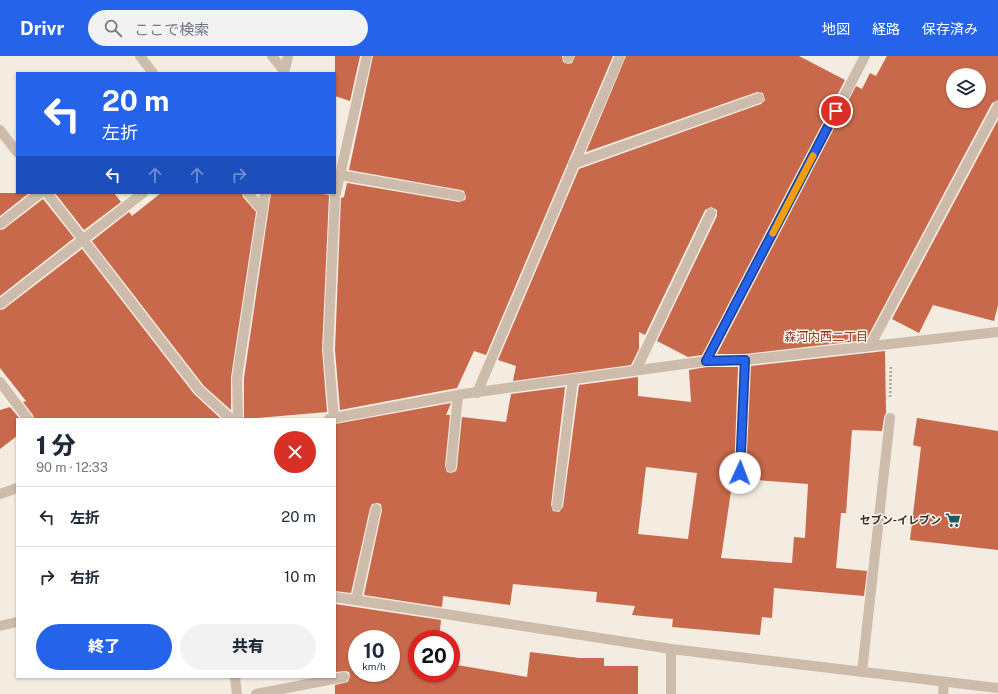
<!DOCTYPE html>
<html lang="ja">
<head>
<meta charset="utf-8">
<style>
  body { margin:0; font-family:"Public Sans","Noto Sans JP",sans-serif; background:#f2f2f3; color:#1f2937; height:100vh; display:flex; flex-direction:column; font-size:15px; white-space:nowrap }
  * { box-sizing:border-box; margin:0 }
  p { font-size:13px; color:#747a83 }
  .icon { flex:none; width:22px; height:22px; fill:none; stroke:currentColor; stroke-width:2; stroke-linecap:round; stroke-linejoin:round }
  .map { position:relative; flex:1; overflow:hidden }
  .sheet { position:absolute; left:16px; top:362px; width:320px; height:260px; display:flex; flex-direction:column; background:#fff; border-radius:0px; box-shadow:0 1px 3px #0004 }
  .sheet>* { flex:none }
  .top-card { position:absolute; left:16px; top:16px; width:320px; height:122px; border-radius:0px; box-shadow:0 1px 3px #0004; background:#2563eb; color:#fff; overflow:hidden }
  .tools { position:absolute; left:946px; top:12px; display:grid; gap:8px }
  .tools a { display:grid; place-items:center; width:40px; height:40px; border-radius:50%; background:#fff; box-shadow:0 1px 3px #0004; font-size:20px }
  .speed { position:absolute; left:348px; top:574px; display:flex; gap:8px; font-size:20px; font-weight:700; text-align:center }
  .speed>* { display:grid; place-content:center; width:52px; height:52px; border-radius:50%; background:#fff; box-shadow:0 1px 3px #0004; line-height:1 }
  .speed small { font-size:10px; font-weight:400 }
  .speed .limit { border:6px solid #d22; background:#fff; color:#111 }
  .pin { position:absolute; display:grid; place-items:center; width:34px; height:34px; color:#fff; margin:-17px; border:2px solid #fff; border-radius:50%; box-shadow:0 1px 4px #0007 }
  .me { position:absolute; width:44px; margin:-22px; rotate:2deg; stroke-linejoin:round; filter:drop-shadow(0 0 3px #0008) }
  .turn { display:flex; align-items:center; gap:14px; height:84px; padding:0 20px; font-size:18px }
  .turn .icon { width:52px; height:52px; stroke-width:2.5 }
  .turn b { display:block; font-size:28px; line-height:34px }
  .lanes { display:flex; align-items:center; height:38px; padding:0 20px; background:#0003; justify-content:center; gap:20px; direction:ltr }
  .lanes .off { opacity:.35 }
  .round { display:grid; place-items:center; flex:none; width:42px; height:42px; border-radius:21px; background:#f2f2f3 }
  .summary { display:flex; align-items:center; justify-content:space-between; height:68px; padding:0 20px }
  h1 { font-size:24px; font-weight:800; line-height:30px }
  .button { display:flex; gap:8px; margin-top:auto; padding:8px 20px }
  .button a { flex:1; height:46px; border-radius:24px; background:#2563eb; color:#fff; font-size:16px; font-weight:800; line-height:46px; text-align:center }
  .button a+a { background:#f2f2f3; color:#1f2937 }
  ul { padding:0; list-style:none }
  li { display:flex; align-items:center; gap:12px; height:60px; padding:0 20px; border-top:1px solid #e0e1e3 }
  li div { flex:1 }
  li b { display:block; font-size:15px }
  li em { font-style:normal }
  header { display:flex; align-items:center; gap:24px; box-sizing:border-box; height:56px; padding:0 20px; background:#2563eb; color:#fff }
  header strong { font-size:19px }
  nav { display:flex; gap:22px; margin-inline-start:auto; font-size:14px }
  .search { width:280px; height:36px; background:#f2f2f3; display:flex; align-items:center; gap:10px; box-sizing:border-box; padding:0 14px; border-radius:22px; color:#747a83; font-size:15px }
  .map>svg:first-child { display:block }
</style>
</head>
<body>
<header>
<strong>Drivr</strong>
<div class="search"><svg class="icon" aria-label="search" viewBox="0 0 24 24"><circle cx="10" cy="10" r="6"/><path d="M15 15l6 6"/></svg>ここで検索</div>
<nav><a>地図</a><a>経路</a><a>保存済み</a></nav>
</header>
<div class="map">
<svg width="998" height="638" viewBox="0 0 998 638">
  <rect width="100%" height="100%" fill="#f4ebe1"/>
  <path fill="#c8694b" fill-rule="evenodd" d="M335 0H360L350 45 335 40Z
    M373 0H562L563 6 568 8 572 7 575 0H613L486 299 474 295 457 332 340 354 335 294 341 142 344 141 347 127 459 146 465 144 466 141 464 135 461 134 349 114Z
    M626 0H799L845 24 702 299 688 301 657 285 717 160V154L711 151 705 154 645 279 639 276V293L631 309 513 325 516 310 498 304 579 113 761 48 765 44 763 37 757 36 586 96Z
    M887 0H998V44L992 47 866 284 745 298H717L856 30 862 33 870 17 876 20ZM953 19H979V45H953Z
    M998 64V249L994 265 933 249 919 277 892 263Z
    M0 137H29L0 160Z
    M55 137H114L121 146 84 174Z
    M161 137H242L243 141 256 156 231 321V354L204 330 92 185 129 156 132 160Z
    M271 137H315L329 139 322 294 327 356 244 363V322Z
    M43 143 74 182 0 240V174L4 173Z
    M82 193 194 338 221 363H34L33 359 23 346 26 345 0 312V254L4 253Z
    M885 295 886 357 884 361 882 375 852 374 846 457H841L836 512 867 515 864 540 774 532 772 562 762 561 760 579 672 571 673 563 632 559 635 550 596 546 597 536 513 528 510 549 443 540 442 551 364 539 382 454 381 448 377 447 372 448 370 452 351 537 335 535V368L451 347 446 359H450L445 410 447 416 451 417 456 415 457 412 462 361 506 366 511 338 565 331 551 449 553 455 559 456 563 451 579 329 638 321V340L691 346 689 314 707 311H738L734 417 737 422H733L721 502 792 507 794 481 805 482 808 428 743 423 746 417 751 310ZM646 411 697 417 688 483 638 478Z
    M10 351 20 363H17V380L0 393V354Z
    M917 362 998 375V494L910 484 921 391 913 389Z
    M335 548 441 564 439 583H417V617H451V608L527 621 530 596 579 602H604V610H638V638H335V629L348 626 350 620 349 616 346 615 335 616ZM357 583H391V617H357Z"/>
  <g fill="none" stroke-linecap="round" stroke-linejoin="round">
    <path stroke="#b9a596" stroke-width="2.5" stroke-dasharray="2 2" stroke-linecap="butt" d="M890 341 891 310"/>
    <path stroke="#cdbbac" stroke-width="10" d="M140 0 153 17
      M272 0 284 15
      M568 2 569 0
      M0 74 17 96
      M573 108 759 42
      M340 119 460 140
      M47 137 199 334 231 363
      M248 137 262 154
      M0 168 40 137
      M0 248 143 137
      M870 290 998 50
      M706 305 865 0
      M636 314 711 157
      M0 326 28 363
      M477 337 620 0
      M334 362 328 294 335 141 367 0
      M451 411 458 339
      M740 417 745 304
      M557 450 573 323
      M356 544 376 453
      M862 616 890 362
      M256 638 344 621
      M943 638 944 626"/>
    <path stroke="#cdbbac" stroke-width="10" d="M284 17 288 0
      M238 363 237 322 265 137
      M329 363 463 338 706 305 745 304 998 276
      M0 438 17 432
      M335 541 671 593 998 632
      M0 570 17 566
      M235 621 237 638"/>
    <path stroke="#cdbbac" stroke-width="10" d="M671 638V593"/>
  </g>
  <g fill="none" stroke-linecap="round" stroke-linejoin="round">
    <g stroke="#184099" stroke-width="10">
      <path id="route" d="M740 417 745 304 706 305 836 55"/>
    </g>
    <use href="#route" stroke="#2563eb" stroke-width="7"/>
    <path stroke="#f59e0b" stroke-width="7" d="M773 177 813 100"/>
  </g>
  <defs>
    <g id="supermarket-bare" transform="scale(1.2)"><path d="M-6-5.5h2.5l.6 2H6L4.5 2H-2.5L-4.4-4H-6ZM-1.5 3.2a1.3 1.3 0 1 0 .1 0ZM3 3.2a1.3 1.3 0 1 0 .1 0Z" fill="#1f5a5e" stroke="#fbf5ee" stroke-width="2.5" paint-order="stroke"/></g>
  </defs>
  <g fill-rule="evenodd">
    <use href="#supermarket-bare" x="953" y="464"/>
  </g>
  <g text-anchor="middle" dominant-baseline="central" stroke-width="3" stroke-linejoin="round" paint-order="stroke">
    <g font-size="11" font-weight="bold" fill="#3b302b" stroke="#fbf5ee" text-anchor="end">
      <text x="941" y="464">セブン-イレブン</text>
    </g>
    <g font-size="12" fill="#8c3b22" stroke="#fbf5ee">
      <text x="826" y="281">森河内西二丁目</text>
    </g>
  </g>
</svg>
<div class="tools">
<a><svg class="icon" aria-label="layers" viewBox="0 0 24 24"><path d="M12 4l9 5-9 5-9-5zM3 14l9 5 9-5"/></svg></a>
</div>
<div class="speed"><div>10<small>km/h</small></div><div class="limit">20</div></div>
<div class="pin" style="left:836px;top:55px;background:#d93025"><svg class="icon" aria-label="arrive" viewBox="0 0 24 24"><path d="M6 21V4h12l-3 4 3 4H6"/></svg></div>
<svg class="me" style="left:740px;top:417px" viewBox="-20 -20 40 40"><circle r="19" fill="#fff"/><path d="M0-13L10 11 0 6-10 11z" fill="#2563eb"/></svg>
<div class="top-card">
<div class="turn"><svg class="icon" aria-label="left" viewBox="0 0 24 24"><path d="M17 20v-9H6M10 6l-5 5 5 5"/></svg><div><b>20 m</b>左折</div></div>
<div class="lanes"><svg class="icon" aria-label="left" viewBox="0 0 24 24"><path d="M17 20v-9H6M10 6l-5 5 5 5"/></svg><svg class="icon off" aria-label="ahead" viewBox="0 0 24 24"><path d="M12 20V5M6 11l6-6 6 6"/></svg><svg class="icon off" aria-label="ahead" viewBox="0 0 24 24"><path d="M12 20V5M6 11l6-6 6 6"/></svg><svg class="icon off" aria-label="right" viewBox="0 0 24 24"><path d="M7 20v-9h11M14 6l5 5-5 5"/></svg></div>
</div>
<section class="sheet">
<div class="summary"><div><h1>1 分</h1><p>90 m · 12:33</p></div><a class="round" style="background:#d93025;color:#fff"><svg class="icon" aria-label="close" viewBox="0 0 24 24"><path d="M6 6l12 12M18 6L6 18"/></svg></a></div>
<ul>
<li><svg class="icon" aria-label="left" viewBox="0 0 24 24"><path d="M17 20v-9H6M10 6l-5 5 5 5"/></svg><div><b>左折</b></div><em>20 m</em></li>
<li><svg class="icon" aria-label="right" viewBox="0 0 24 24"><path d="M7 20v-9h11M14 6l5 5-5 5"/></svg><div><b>右折</b></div><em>10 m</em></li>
</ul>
<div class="button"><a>終了</a><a>共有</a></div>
</section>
</div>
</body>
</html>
